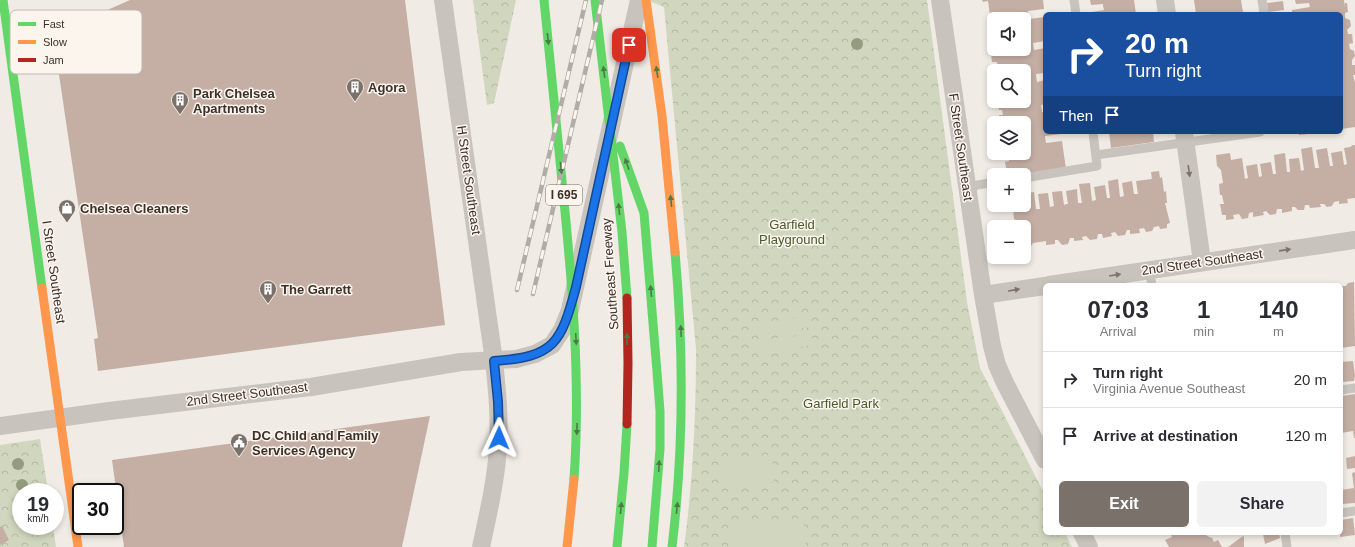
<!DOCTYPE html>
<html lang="en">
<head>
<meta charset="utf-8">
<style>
  body { margin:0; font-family:Helvetica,sans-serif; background:#f2f2f3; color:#2b2b33; height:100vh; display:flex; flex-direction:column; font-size:15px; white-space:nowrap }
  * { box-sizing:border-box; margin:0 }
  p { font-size:13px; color:#7c7c81 }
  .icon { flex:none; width:22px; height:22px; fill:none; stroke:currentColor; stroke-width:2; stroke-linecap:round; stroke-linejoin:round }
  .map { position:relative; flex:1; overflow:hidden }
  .drawer { position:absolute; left:1043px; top:283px; width:300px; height:252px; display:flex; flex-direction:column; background:#fff; border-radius:6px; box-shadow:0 2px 6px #0003 }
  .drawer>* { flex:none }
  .guide { position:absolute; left:1043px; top:12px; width:300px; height:122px; border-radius:6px; box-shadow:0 2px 6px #0003; background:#1a4fa0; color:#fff; overflow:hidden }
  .controls { position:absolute; left:987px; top:12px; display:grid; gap:8px }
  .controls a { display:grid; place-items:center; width:44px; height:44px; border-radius:6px; background:#fff; box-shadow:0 2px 6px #0003; font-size:20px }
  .speed { position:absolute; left:12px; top:483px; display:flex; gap:8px; font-size:20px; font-weight:700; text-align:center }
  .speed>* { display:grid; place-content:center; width:52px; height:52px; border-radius:50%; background:#fff; box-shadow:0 2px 6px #0003; line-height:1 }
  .speed small { font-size:10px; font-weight:400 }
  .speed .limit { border:2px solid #111; border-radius:6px; background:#fff; color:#111 }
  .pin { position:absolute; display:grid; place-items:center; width:34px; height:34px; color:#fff; margin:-17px; border-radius:8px; box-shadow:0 2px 6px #0006 }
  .me { position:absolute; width:44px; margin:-22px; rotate:1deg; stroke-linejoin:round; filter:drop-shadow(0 0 3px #0008) }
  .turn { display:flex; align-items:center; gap:14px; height:84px; padding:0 16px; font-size:18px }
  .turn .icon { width:52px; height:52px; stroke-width:2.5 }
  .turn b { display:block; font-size:28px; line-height:34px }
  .then { display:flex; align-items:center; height:38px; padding:0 16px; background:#0003; gap:8px; font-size:15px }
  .eta { display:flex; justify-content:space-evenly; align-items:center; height:68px; text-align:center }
  .eta b { font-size:24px; font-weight:700; line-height:28px }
  .primary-button { display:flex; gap:8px; margin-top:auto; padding:8px 16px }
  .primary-button a { flex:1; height:46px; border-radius:6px; background:#7a716b; color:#fff; font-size:16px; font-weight:700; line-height:46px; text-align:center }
  .primary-button a+a { background:#f2f2f3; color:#2b2b33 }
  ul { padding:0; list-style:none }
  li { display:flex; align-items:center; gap:12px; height:56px; padding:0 16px; border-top:1px solid #e1e1e2 }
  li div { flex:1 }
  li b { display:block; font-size:15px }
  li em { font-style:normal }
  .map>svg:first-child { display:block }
</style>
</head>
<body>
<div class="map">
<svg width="1355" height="547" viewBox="0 0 1355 547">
  <defs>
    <pattern id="forest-crowns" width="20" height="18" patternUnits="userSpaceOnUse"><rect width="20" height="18" fill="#d1d6be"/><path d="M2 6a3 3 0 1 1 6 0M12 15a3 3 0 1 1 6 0" fill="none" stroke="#b4b8a3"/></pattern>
  </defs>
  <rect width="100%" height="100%" fill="#f0ebe5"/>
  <path fill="url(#forest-crowns)" d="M473 0H516L494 103 487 105Z
    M647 0H927L967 302 980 368 1045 495V533H1065L1072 547H684C693 481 696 415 696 349L664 7Z
    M40 439 48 492H21V526H53L56 547H0V445Z"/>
  <path fill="#d1d6be" d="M809 316 811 327 755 335 754 324Z
    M812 334 813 345 758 352 756 341Z
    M772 455 774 482 722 486 720 459Z
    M803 518 806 547H731L729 523Z"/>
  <path fill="#c5afa5" d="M130 0H405L445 325 98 371 94 339 98 338 53 34Z
    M982 0H1043L1044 9 1028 11 1029 19 1045 17V41L1033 43 1034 50 1045 48V73L1036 74 1037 82 1045 80V104L1041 105 1042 112H1045V132H1061V134L1045 136 1046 143 1062 141 1066 169 1024 175H1011V172L1007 173 1005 162 1009 161V156L1004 157V153H1024V123H1000L999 115H1003L1002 110H999L997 101H1024V71H994V69H998L997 62H992L991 53H995L994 49H1024V19H994V48H990L988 37H993L988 1 983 2Z
    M1090 0H1134L1136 14H1092V12L1104 10 1103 6V2V4L1091 5Z
    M1194 0H1241L1243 12 1229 14H1196Z
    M1295 0H1344L1345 7V3H1347L1348 12 1345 13V18L1350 20 1351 26 1347 30 1348 34H1352L1353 43 1349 44 1350 49 1354 51 1355 56 1352 60V65H1355V75H1353L1355 83V127L1341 129V14H1292V10L1310 7 1309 3 1296 4Z
    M1283 1 1284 10 1268 12 1267 3Z
    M1109 132H1153L1154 142 1111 148Z
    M1298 132H1317V133L1299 135Z
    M1353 145H1355V198L1347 199 1348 203 1339 204V201L1334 202 1332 206 1327 207 1324 204H1320L1321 207 1310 208 1309 205H1305L1304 210H1298L1295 207H1292V211L1282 213V209H1277L1276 214 1270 215 1266 211 1263 212 1264 215 1253 217V212L1249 213 1248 218 1242 219 1239 214 1233 215 1234 219 1226 220V215H1222L1220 204H1224L1222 195H1220L1219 184 1223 183 1221 170 1217 166 1216 155 1230 153 1231 160 1242 158 1245 179 1248 178 1246 166 1257 164 1259 177 1262 176 1260 164 1271 162 1273 174H1276L1274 155 1285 153 1287 172H1290L1289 159 1299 158 1301 171 1304 170 1301 149 1312 147 1315 168H1319L1316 150 1327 148 1330 166H1333L1331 153 1342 151 1344 165 1347 164 1344 148 1350 147Z
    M1159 171 1160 178 1162 177 1164 192 1166 191 1167 203H1165L1170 223 1167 224V228L1160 229 1159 226 1154 227 1152 231 1146 232 1144 228 1139 229 1140 233 1130 234V230H1127L1125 235 1118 236 1115 232 1111 233 1112 236 1103 238 1102 234H1098L1097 239 1090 240 1086 236 1082 237 1083 240 1074 241V238H1070L1068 244 1062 245 1058 240H1055V244L1046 245V241L1033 243 1029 249 1024 250V227H1019L1018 221 1014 219 1013 210 1017 205H1024V192L1025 193 1034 192 1036 209H1040L1038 194 1048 193 1050 207 1054 206 1052 192 1062 191 1064 205 1066 204H1068L1066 191 1077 189 1078 203H1082L1079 184 1090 183 1092 201 1096 200 1094 187 1105 185 1107 198H1110L1108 181 1118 179 1120 197 1124 196 1122 183 1132 181 1134 194H1138L1136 181 1152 179 1151 172Z
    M1354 282 1355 346 1341 348V286H1346L1348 283Z
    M1353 361 1355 375 1354 381 1342 382 1341 381V362Z
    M1355 394V438H1354L1353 431 1341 433V396Z
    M430 416 402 547H124L112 460Z
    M1355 456V468L1347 469 1346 458Z
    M1355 472V503L1342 504 1341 490 1354 488 1352 473Z
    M1353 518 1355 535 1340 537 1341 520Z
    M2 526 9 540 0 545V527Z
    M1170 533H1205L1207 536 1212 538 1214 542 1218 540 1222 547H1169L1165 540 1172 537Z
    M1265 533H1279L1280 538 1265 544 1263 534Z
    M1243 536 1244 537V547H1228Z"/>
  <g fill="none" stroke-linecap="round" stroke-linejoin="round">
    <path stroke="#c9c3bd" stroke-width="9" d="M1074 0 1076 14
      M1262 0 1264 14
      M1096 155 1260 132
      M1024 178 1097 166 1093 132
      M967 187 994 182
      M1149 270 1152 285
      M1341 390 1355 388
      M1341 513 1355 511
      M1285 533 1287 547"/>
    <path stroke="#c9c3bd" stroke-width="18" d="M443 0 494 361C497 389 500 418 498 447 496 481 488 514 481 547
      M940 0 983 295 992 346 997 365 1005 383 1045 460
      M1165 0 1167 14
      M1184 132 1202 262
      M1049 285 1355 240
      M983 295 1045 286
      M0 426 109 411 311 387 461 362 516 359 535 354 552 345 562 330 570 310 639 0
      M1082 533 1089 547"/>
    <path stroke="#63d668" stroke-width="9" d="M3 0 42 288
      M544 0C550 60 556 120 562 181 572 280 581 380 574 479
      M595 0 622 232 627 298
      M620 146 644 213 657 372 660 411V449L652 547
      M617 547 624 473 627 424
      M672 547C684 447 684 353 675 252"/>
    <path stroke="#ff974d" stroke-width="9" d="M646 0 662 116 675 252
      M42 288 78 547
      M567 547 574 479"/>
    <path stroke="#b3261e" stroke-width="9" d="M627 298 628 363 627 424"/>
    <g stroke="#b1aca7" stroke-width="4.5">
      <path id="rail" d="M517 290 586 0
        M533 294 602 0"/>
    </g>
    <use href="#rail" stroke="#fbf5ed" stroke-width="3" stroke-dasharray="9" stroke-linecap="butt"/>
  </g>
  <g fill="#949c7f">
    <circle cx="857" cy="44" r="6"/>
    <circle cx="18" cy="464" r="6"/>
    <circle cx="22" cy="485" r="6"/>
  </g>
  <defs><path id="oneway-solid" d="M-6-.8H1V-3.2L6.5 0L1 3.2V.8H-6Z"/></defs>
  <g fill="#4d7b46">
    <use href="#oneway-solid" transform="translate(548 39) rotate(84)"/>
    <use href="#oneway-solid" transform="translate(604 72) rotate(-97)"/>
    <use href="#oneway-solid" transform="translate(657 72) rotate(-98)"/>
    <use href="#oneway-solid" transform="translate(627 164) rotate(-109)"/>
    <use href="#oneway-solid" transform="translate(561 168) rotate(84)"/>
    <use href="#oneway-solid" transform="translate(671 201) rotate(-96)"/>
    <use href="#oneway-solid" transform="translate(619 209) rotate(-96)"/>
    <use href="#oneway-solid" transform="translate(651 291) rotate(-95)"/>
    <use href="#oneway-solid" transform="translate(681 331) rotate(-92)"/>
    <use href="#oneway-solid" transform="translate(576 339) rotate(87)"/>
    <use href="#oneway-solid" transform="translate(627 339) rotate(-91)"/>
    <use href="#oneway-solid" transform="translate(577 429) rotate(91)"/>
    <use href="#oneway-solid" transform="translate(659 466) rotate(-87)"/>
    <use href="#oneway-solid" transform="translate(621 508) rotate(-84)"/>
    <use href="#oneway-solid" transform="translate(677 508) rotate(-84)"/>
  </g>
  <g fill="#7b726c">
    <use href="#oneway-solid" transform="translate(1189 171) rotate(82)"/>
    <use href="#oneway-solid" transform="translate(1285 250) rotate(-8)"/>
    <use href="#oneway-solid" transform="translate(1115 275) rotate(-9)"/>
    <use href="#oneway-solid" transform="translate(1014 290) rotate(-9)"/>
  </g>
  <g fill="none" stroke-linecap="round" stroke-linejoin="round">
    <g stroke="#114b97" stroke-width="10">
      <path id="route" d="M499 438 498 402 494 361C555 357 561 343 576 287L629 45"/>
    </g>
    <use href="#route" stroke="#1a73e8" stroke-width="7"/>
  </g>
  <defs>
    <g id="building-pin" transform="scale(0.9)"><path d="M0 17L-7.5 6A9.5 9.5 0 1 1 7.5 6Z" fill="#7a716b" stroke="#fbf5ed"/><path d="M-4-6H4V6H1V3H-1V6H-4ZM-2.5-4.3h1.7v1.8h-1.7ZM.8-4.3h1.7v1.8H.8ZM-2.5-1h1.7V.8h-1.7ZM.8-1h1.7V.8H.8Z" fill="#fff"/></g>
    <g id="shop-pin" transform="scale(0.9)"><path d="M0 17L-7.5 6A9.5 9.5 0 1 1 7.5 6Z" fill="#7a716b" stroke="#fbf5ed"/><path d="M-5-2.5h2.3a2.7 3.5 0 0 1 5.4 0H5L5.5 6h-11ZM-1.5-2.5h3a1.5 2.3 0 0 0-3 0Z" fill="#fff"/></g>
    <g id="civic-pin" transform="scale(0.9)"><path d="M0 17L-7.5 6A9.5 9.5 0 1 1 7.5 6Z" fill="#7a716b" stroke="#fbf5ed"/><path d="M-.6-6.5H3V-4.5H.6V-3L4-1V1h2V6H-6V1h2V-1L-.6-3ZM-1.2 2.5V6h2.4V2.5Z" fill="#fff"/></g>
  </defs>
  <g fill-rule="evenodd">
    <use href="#building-pin" x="355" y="87"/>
    <use href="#building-pin" x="180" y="100"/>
    <use href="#shop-pin" x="67" y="208"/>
    <use href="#building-pin" x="268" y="289"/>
    <use href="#civic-pin" x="239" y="442"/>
  </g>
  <g text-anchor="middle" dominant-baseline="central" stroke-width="3" stroke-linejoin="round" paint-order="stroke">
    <rect fill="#fbf5ed" stroke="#756b64" stroke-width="1" x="546" y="185" width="36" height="20" rx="3"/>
    <g font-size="12" font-weight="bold" fill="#3b302a">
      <text x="564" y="195">I 695</text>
    </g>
    <g font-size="13" font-weight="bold" fill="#3b302a" stroke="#fbf5ed" text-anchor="start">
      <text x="368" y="87">Agora</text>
      <text x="193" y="93">Park Chelsea<tspan x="193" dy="15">Apartments</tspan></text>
      <text x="80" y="208">Chelsea Cleaners</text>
      <text x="281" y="289">The Garrett</text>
      <text x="252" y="435">DC Child and Family<tspan x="252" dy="15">Services Agency</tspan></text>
    </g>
    <g font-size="13" fill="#3b302a" stroke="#fbf5ed">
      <text transform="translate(961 147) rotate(82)">F Street Southeast</text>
      <text transform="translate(469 180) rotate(82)">H Street Southeast</text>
      <text transform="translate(1202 262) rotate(-8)">2nd Street Southeast</text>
      <text transform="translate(54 272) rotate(82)">I Street Southeast</text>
      <text transform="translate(610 274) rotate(-94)">Southeast Freeway</text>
      <text transform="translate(247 394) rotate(-7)">2nd Street Southeast</text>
    </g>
    <g font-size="13" fill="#485b2c" stroke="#fbf5ed">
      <text x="792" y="224">Garfield<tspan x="792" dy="15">Playground</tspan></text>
      <text x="841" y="403">Garfield Park</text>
    </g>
  </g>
  <rect x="10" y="10" width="132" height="64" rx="6" fill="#fbf5ed" stroke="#c1bab2" stroke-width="1"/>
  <rect x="18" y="22" width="18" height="4" fill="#63d668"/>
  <rect x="18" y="40" width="18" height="4" fill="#ff974d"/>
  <rect x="18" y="58" width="18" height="4" fill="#b3261e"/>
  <g font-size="11" fill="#3b302a">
    <text x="43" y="28">Fast</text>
    <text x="43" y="46">Slow</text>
    <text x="43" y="64">Jam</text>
  </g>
</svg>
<div class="controls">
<a><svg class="icon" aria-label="sound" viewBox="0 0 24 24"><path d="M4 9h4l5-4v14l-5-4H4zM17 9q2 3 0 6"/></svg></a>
<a><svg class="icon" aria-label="search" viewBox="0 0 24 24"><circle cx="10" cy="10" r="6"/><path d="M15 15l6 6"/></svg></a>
<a><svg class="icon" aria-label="layers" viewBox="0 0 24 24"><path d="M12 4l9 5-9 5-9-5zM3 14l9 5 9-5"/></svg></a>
<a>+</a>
<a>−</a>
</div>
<div class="speed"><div>19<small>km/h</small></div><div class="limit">30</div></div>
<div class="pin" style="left:629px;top:45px;background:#d93025"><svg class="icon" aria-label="arrive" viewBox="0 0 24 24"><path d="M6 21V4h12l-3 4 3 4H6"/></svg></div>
<svg class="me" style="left:499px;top:438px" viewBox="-20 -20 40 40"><path d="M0-17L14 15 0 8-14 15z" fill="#1a73e8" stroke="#fff" stroke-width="4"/></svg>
<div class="guide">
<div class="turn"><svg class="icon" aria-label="right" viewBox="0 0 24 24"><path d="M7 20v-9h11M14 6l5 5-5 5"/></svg><div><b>20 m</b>Turn right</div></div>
<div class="then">Then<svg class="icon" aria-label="arrive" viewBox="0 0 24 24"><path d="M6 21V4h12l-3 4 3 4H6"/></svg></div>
</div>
<section class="drawer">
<div class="eta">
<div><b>07:03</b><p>Arrival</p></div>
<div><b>1</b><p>min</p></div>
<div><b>140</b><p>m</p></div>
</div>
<ul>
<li><svg class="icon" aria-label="right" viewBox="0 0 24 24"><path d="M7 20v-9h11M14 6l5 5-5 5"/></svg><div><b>Turn right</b><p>Virginia Avenue Southeast</p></div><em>20 m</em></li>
<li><svg class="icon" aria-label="arrive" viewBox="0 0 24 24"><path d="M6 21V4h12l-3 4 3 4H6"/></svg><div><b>Arrive at destination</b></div><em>120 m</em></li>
</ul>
<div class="primary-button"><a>Exit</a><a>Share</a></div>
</section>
</div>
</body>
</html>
